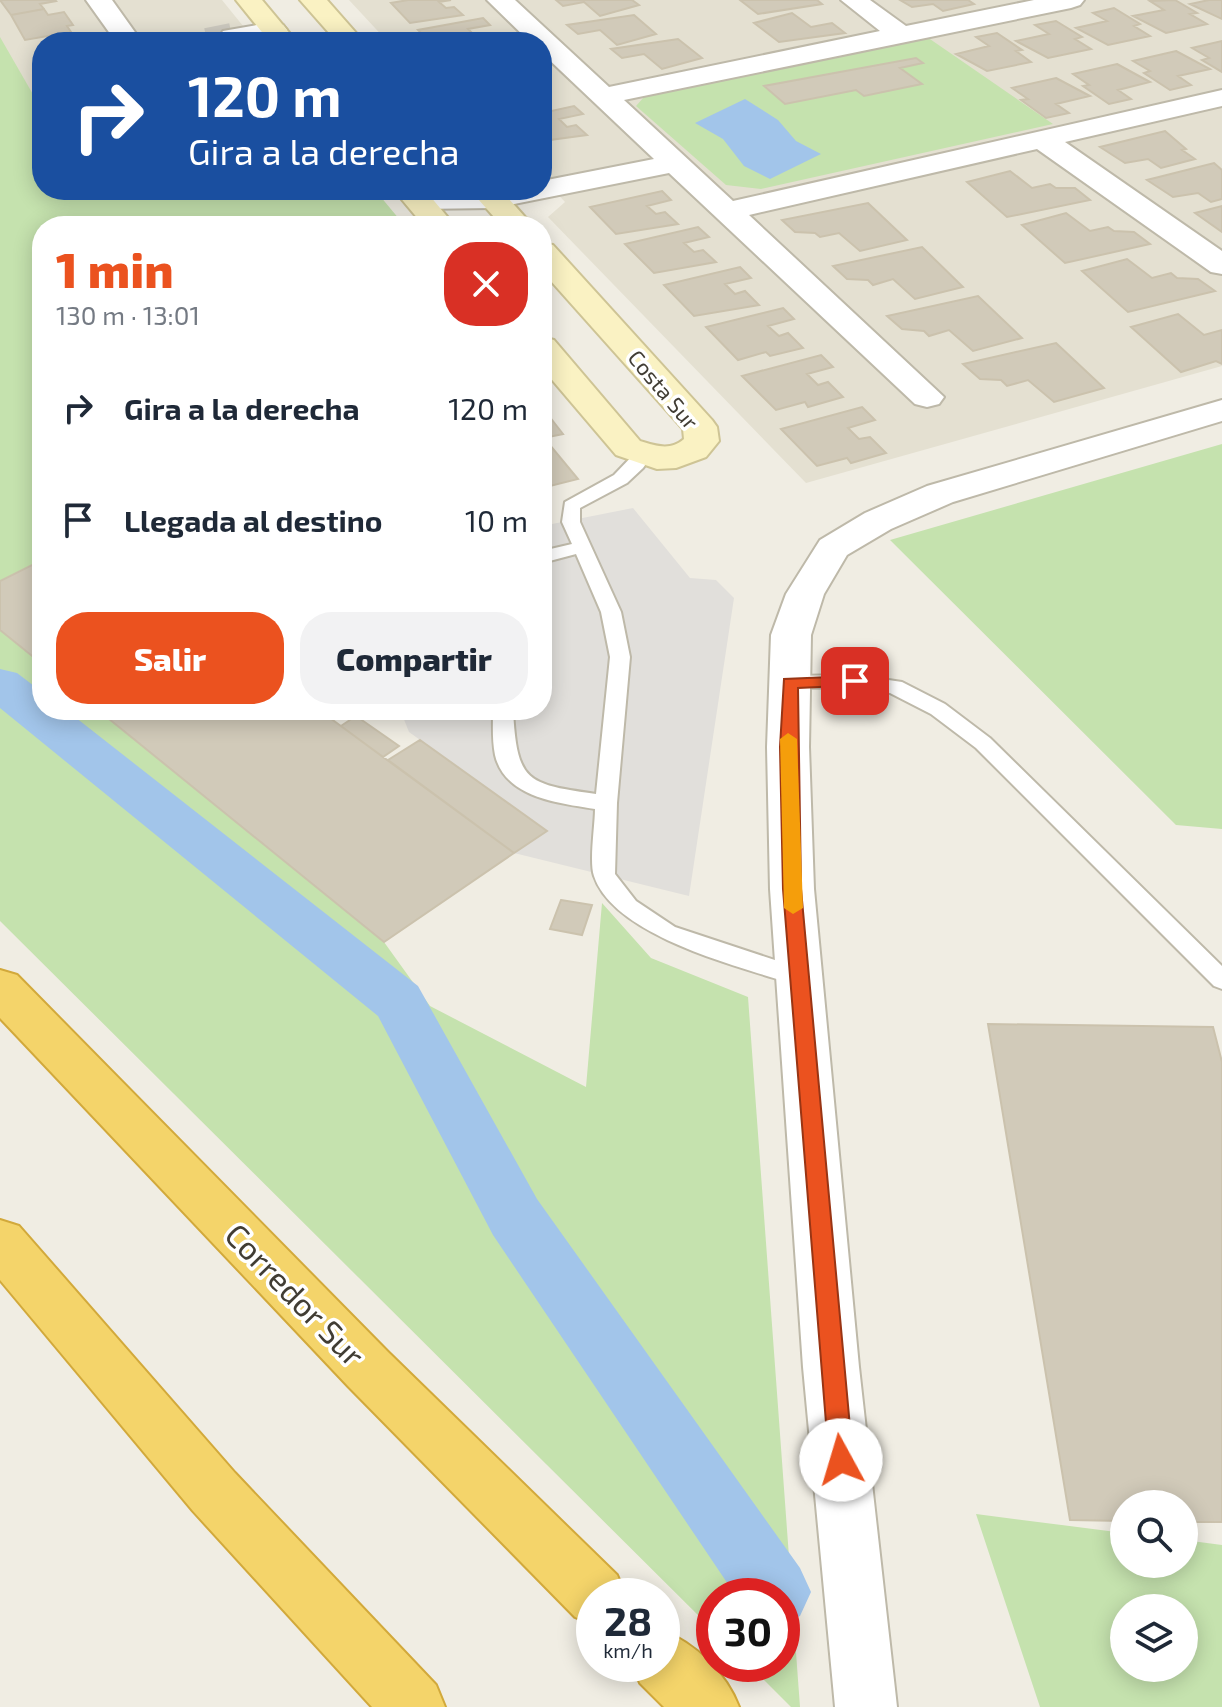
<!DOCTYPE html>
<html lang="es">
<head>
<meta charset="utf-8">
<style>
  body { margin:0; font-family:"Exo 2",sans-serif; background:#f2f2f3; color:#1f2937; height:100vh; display:flex; flex-direction:column; font-size:30px; white-space:nowrap }
  * { box-sizing:border-box; margin:0 }
  p { font-size:26px; color:#747a83 }
  .icon { flex:none; width:44px; height:44px; fill:none; stroke:currentColor; stroke-width:2; stroke-linecap:round; stroke-linejoin:round }
  .map { position:relative; flex:1; overflow:hidden }
  .details { position:absolute; left:32px; top:216px; width:520px; height:504px; display:flex; flex-direction:column; background:#fff; border-radius:32px; box-shadow:0 4px 20px #0003 }
  .details>* { flex:none }
  .guide { position:absolute; left:32px; top:32px; width:520px; height:168px; border-radius:32px; box-shadow:0 4px 20px #0003; background:#1a4fa0; color:#fff; overflow:hidden }
  .fabs { position:absolute; left:1110px; top:1490px; display:grid; gap:16px }
  .fabs a { display:grid; place-items:center; width:88px; height:88px; border-radius:50%; background:#fff; box-shadow:0 4px 20px #0003; font-size:40px }
  .speed { position:absolute; left:576px; top:1578px; display:flex; gap:16px; font-size:40px; font-weight:700; text-align:center }
  .speed>* { display:grid; place-content:center; width:104px; height:104px; border-radius:50%; background:#fff; box-shadow:0 4px 20px #0003; line-height:1 }
  .speed small { font-size:20px; font-weight:400 }
  .speed .limit { border:12px solid #d22; background:#fff; color:#111 }
  .pin { position:absolute; display:grid; place-items:center; width:68px; height:68px; color:#fff; margin:-34px; border-radius:16px; box-shadow:0 4px 12px #0006 }
  .me { position:absolute; width:88px; margin:-44px; rotate:354deg; stroke-linejoin:round; filter:drop-shadow(0 0 6px #0008) }
  .turn { display:flex; align-items:center; gap:28px; height:168px; padding:0 24px; font-size:36px }
  .turn .icon { width:104px; height:104px; stroke-width:2.5 }
  .turn b { display:block; font-size:56px; line-height:68px }
  .round { display:grid; place-items:center; flex:none; width:84px; height:84px; border-radius:32px; background:#f2f2f3 }
  .summary { display:flex; align-items:center; justify-content:space-between; height:136px; padding:0 24px }
  h1 { font-size:48px; font-weight:800; line-height:60px; color:#eb521f }
  .primary-button { display:flex; gap:16px; margin-top:auto; padding:16px 24px }
  .primary-button a { flex:1; height:92px; border-radius:32px; background:#eb521f; color:#fff; font-size:32px; font-weight:800; line-height:92px; text-align:center }
  .primary-button a+a { background:#f2f2f3; color:#1f2937 }
  ul { padding:0; list-style:none }
  li { display:flex; align-items:center; gap:24px; height:112px; padding:0 24px }
  li div { flex:1 }
  li b { display:block; font-size:30px }
  li em { font-style:normal }
  .map>svg:first-child { display:block }
</style>
</head>
<body>
<div class="map">
<svg width="1222" height="1707" viewBox="0 0 1222 1707">
  <rect width="100%" height="100%" fill="#f0ede3"/>
  <path fill="#e4e0d1" d="M0 0H222L256 42H42V110L0 122Z
    M349 0H1222V366L806 483 548 217 565 202 542 177V42H388Z"/>
  <path fill="#c5e2ae" fill-rule="evenodd" d="M0 37 42 110V190H375L405 226H42V560L0 581Z
    M927 37 1053 124 761 189 726 185 636 106 644 97Z
    M1222 444V829L1176 825 890 540Z
    M0 630 42 664V710H98L384 942 430 1006 586 1087 602 903 651 958 748 997 800 1707H791L748 1664H782V1596H714V1631L0 921Z
    M976 1514 1124 1533V1564H1184V1540L1222 1545V1707H1040ZM1124 1608H1184V1668H1124Z"/>
  <path fill="#e1dfdb" d="M633 508 690 578 716 580 734 598 689 896 514 853 546 830 409 732 401 712 542 710V526Z"/>
  <path fill="#a2c5ea" d="M745 99 778 120 796 141 821 154 770 179 744 166 723 139 695 123Z"/>
  <g fill="none" stroke-linecap="round" stroke-linejoin="round">
    <path fill="#a2c5ea" fill-rule="evenodd" d="M775 1583 782 1585 785 1592 782 1598V1596H761L768 1585Z"/>
    <path fill="#a2c5ea" fill-rule="evenodd" d="M0 669 17 673 42 692V710H66L418 986 537 1199 800 1568 811 1592 800 1616 782 1624V1596H736L493 1235 378 1016 0 708Z"/>
  </g>
  <path fill="#d1cab9" stroke="#cbc2ad" stroke-width="2" d="M0 0H55L56 1 40 4 44 9 11 15Z
    M408 0H451L439 2 446 8 454 7 463 15 410 23 391 3Z
    M556 0H632L639 5 600 16 584 2 563 6Z
    M740 0H817L822 4 758 14Z
    M900 0H968L974 4 943 11 933 4 912 7Z
    M1175 0 1197 13 1190 14 1207 24 1166 33 1133 16 1164 10 1150 1Z
    M1209 0H1222V19L1190 4Z
    M1114 8 1140 24 1134 26 1150 36 1108 45 1076 28 1107 21 1093 13Z
    M44 9 48 15 64 12 73 25 67 26 71 32 25 40 11 15Z
    M792 13 811 27 832 23 845 33 779 42 754 23Z
    M634 15 656 34 617 45 600 30 578 34 567 25Z
    M483 18 490 25 468 29 475 36 483 34 491 42H430L418 30Z
    M1056 21 1082 37 1075 39 1091 49 1048 58 1016 41 1049 34 1035 25Z
    M226 31 235 42H199L194 36Z
    M997 33 1022 50 1016 51 1031 62 987 71 956 54 989 46 976 37Z
    M678 39 702 58 662 69 644 54 622 58 611 49Z
    M1222 41V72L1202 60 1209 58 1192 48Z
    M1176 51 1210 69 1178 76 1191 85 1170 90 1144 73 1150 71 1133 61Z
    M916 58 923 63 900 68 922 84 864 96 856 90 785 104 764 86Z
    M1117 64 1150 82 1118 90 1131 99 1109 104 1083 86 1089 85 1073 74Z
    M1056 78 1090 96 1056 104 1069 113 1046 118 1021 100 1028 99 1012 88Z
    M574 106 583 114 559 119 567 127 576 125 587 135 542 141V113Z
    M1165 131 1186 149 1182 150 1195 159 1161 168 1148 159 1125 163 1100 147Z
    M1214 163 1222 170V199L1211 202 1198 193 1173 197 1147 180Z
    M1010 171 1032 188 1050 184 1056 188H1075L1090 200 1007 217 967 182Z
    M662 191 671 200 647 206 656 214 665 212 678 224 616 234 590 207Z
    M868 203 907 240 860 251 839 233 820 237 815 233 795 232 782 220Z
    M1222 206V232L1195 213Z
    M1066 213 1090 231 1108 227 1114 231 1134 232 1150 244 1065 263 1022 225Z
    M698 227 709 237 684 243 694 252 703 250 716 262 654 273 625 244Z
    M922 247 963 287 915 299 893 279 873 285 868 280 847 279 833 266Z
    M1127 259 1152 278 1171 273 1177 278 1198 279 1215 291 1128 312 1082 271Z
    M740 267 751 278 725 284 735 294 745 291 759 305 694 316 664 285Z
    M978 296 1022 338 973 351 949 330 929 336 924 331 902 329 887 316Z
    M783 308 794 319 768 326 779 336 788 333 803 348 770 356 766 352 738 360 706 327Z
    M1178 314 1204 335 1222 330V364L1216 361 1181 372 1131 327Z
    M1056 343 1104 388 1054 402 1028 380 1007 386 1001 380 980 379 963 364Z
    M821 355 833 367 807 374 818 385 828 382 843 397 808 407 805 402 776 410 742 376Z
    M542 407 563 434 544 438 542 435Z
    M862 407 875 420 848 428 859 439 870 437 886 453 851 463 847 458 817 466 781 429Z
    M542 435 544 438 578 479 542 488Z
    M42 560V664L0 630V581Z
    M98 710H319L514 853 384 942Z
    M356 716 399 746 383 757 341 726Z
    M420 740 547 831 514 853 388 760Z
    M561 900 592 905 582 935 550 929Z
    M988 1024 1213 1027 1222 1062V1522H1184V1504H1124V1521L1070 1520Z"/>
  <g fill="none" stroke-linecap="round" stroke-linejoin="round">
    <path stroke="#cdcac0" stroke-width="28" stroke-dasharray="28 14" stroke-linecap="butt" d="M207 42 232 37"/>
    <g stroke="#beb9a9" stroke-width="4">
      <path id="lane" d="M643 450 652 455 643 468 627 483 580 508V522L621 612 630 657 617 803 615 874 636 901 675 927 808 971 812 977 808 983 800 986C744 968 614 937 594 876 589 862 595 825 595 809 559 803 505 798 495 755 492 740 493 725 493 710H513C517 782 526 784 596 794L610 657 601 612 576 554 542 563V551L572 544 562 522 565 502 614 475 637 451Z
        M855 675 902 682 945 704 990 738 1222 966V989L1214 986 976 748 931 714 890 693 855 687 790 688 780 682 790 676Z"/>
    </g>
    <g stroke="#beb9a9" stroke-width="4">
      <path id="street" d="M86 0H112L142 42H116Z
        M487 0H515L609 87 880 31 841 0H870L906 26 1034 0H1084L1080 5 1071 8 624 100 733 201 1222 90V106L1065 142 1222 251V274L1211 272 1037 149 749 215 944 397 939 404 927 407 915 404 669 173 494 208 418 209 408 206 403 200 408 194 418 191 542 190V181L654 159 542 53V42H530Z
        M274 22 283 25 287 30 283 35 249 42H222L219 37 223 31Z
        M1222 400V421L953 502 891 529 847 555 824 594 811 635 809 747 814 889 859 1367 897 1707H835L803 1367 770 889 767 747 771 635 786 594 820 540 865 513 927 486Z"/>
    </g>
    <g stroke="#cec495" stroke-width="4">
      <path id="secondary" d="M236 0H262L297 42H270Z
        M300 0H327L364 42H337Z
        M394 190H425L455 226H424Z
        M470 190H501L533 226H502Z
        M542 243 553 245 712 420 717 427 719 441 706 457 676 468 657 469 616 455 542 368V337L554 340 640 441C657 446 670 451 684 439L683 429 542 271Z"/>
    </g>
    <g stroke="#d2a93b" stroke-width="4">
      <path id="highway" d="M0 970 17 975 388 1352 617 1575 626 1596H594V1625L575 1617 348 1386 0 1018Z
        M0 1220 19 1226 235 1473 436 1685 445 1707H372L193 1511 0 1280Z
        M662 1630C696 1644 726 1673 739 1707H664L640 1683 632 1664H662Z"/>
    </g>
    <use href="#lane" fill="#fff" fill-rule="evenodd"/>
    <use href="#street" fill="#fff" fill-rule="evenodd"/>
    <use href="#secondary" fill="#faf2c3" fill-rule="evenodd"/>
    <use href="#highway" fill="#f4d46a" fill-rule="evenodd"/>
  </g>
  <path fill="#eb521f" stroke="#993514" stroke-width="2" d="M855 676 864 681 861 685 798 688 801 889 853 1460 849 1467 841 1471 832 1467 829 1460 783 889 780 747 784 679Z"/>
  <path fill="#f59e0b" d="M788 733 797 739 803 908 793 914 784 908 780 739Z"/>
  <g text-anchor="middle" dominant-baseline="central" stroke-width="7" stroke-linejoin="round" paint-order="stroke">
    <g font-size="22" fill="#413d34" stroke="#fff">
      <text transform="translate(664 389) rotate(50)">Costa Sur</text>
    </g>
    <g font-size="32" fill="#413d34" stroke="#fff">
      <text transform="translate(296 1294) rotate(46)">Corredor Sur</text>
    </g>
  </g>
</svg>
<div class="fabs">
<a><svg class="icon" aria-label="search" viewBox="0 0 24 24"><circle cx="10" cy="10" r="6"/><path d="M15 15l6 6"/></svg></a>
<a><svg class="icon" aria-label="layers" viewBox="0 0 24 24"><path d="M12 4l9 5-9 5-9-5zM3 14l9 5 9-5"/></svg></a>
</div>
<div class="speed"><div>28<small>km/h</small></div><div class="limit">30</div></div>
<div class="pin" style="left:855px;top:681px;background:#d93025"><svg class="icon" aria-label="arrive" viewBox="0 0 24 24"><path d="M6 21V4h12l-3 4 3 4H6"/></svg></div>
<svg class="me" style="left:841px;top:1460px" viewBox="-20 -20 40 40"><circle r="19" fill="#fff"/><path d="M0-13L10 11 0 6-10 11z" fill="#eb521f"/></svg>
<div class="guide">
<div class="turn"><svg class="icon" aria-label="right" viewBox="0 0 24 24"><path d="M7 20v-9h11M14 6l5 5-5 5"/></svg><div><b>120 m</b>Gira a la derecha</div></div>
</div>
<section class="details">
<div class="summary"><div><h1>1 min</h1><p>130 m · 13:01</p></div><a class="round" style="background:#d93025;color:#fff"><svg class="icon" aria-label="close" viewBox="0 0 24 24"><path d="M6 6l12 12M18 6L6 18"/></svg></a></div>
<ul>
<li><svg class="icon" aria-label="right" viewBox="0 0 24 24"><path d="M7 20v-9h11M14 6l5 5-5 5"/></svg><div><b>Gira a la derecha</b></div><em>120 m</em></li>
<li><svg class="icon" aria-label="arrive" viewBox="0 0 24 24"><path d="M6 21V4h12l-3 4 3 4H6"/></svg><div><b>Llegada al destino</b></div><em>10 m</em></li>
</ul>
<div class="primary-button"><a>Salir</a><a>Compartir</a></div>
</section>
</div>
</body>
</html>
